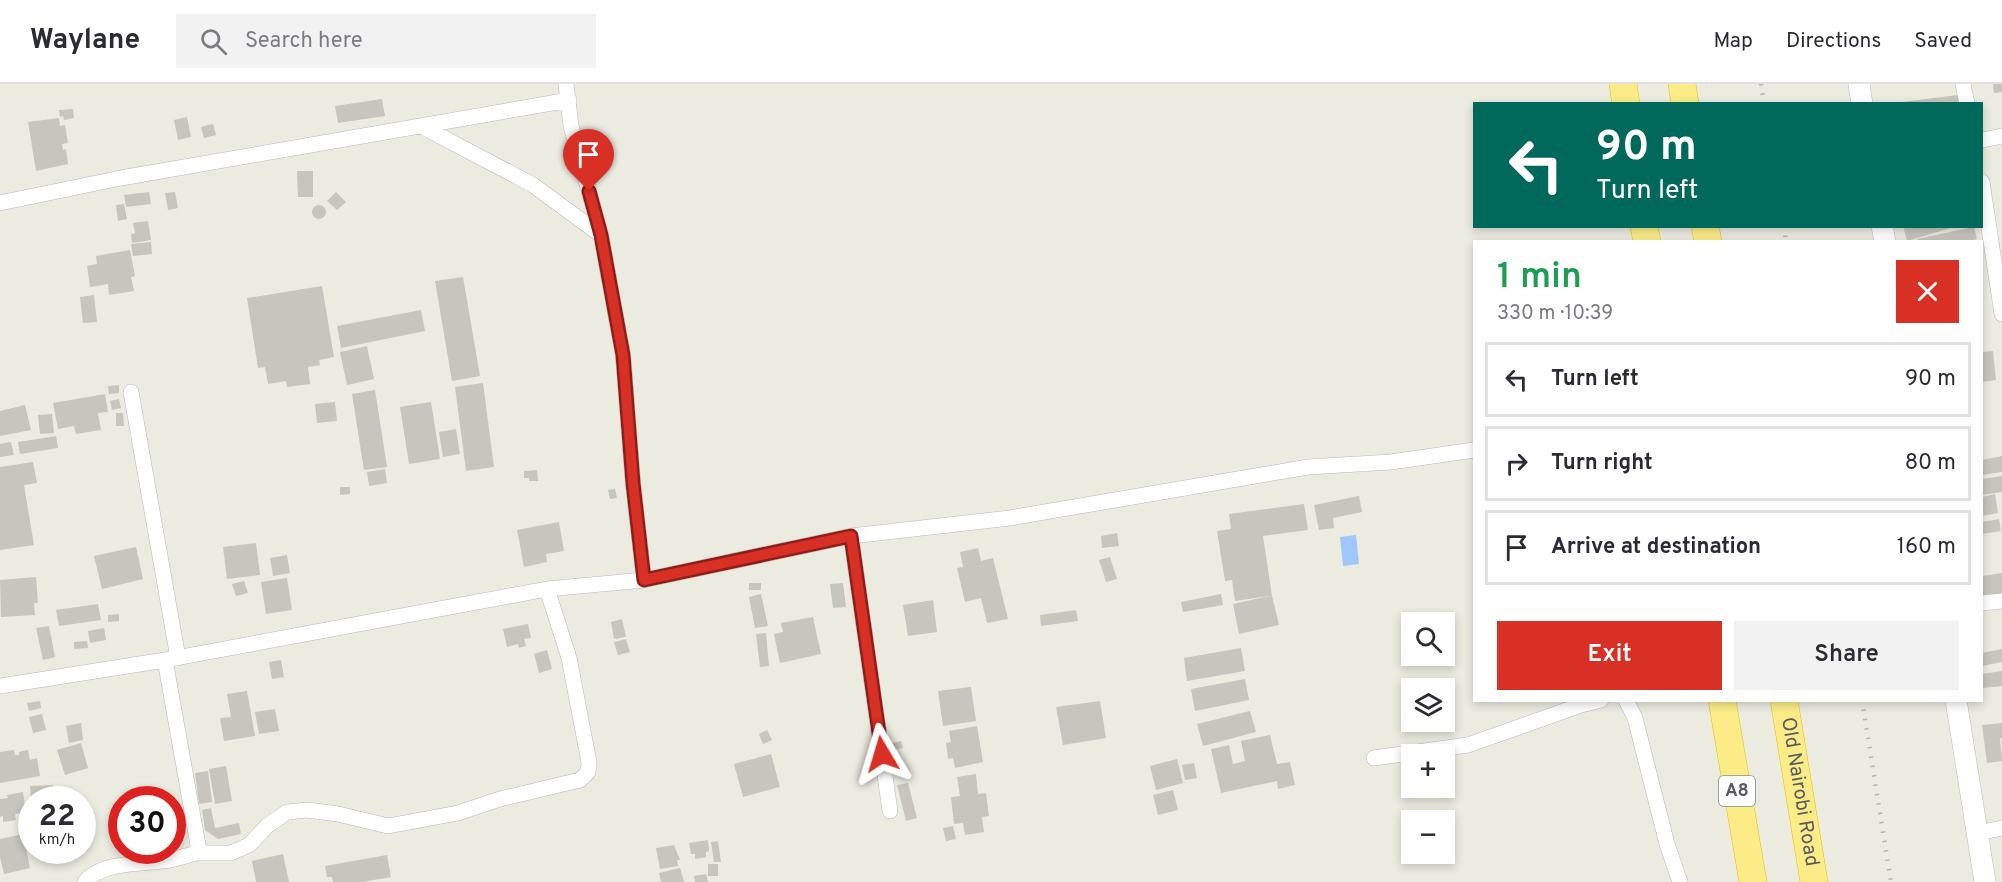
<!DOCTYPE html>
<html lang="en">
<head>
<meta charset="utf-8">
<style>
  body { margin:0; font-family:Overpass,sans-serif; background:#f2f2f3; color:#2b2b33; height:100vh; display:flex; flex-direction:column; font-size:22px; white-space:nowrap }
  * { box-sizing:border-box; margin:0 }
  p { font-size:20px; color:#7c7c81 }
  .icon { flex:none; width:33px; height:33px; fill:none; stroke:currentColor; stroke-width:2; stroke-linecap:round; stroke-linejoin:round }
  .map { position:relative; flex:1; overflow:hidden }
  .details { position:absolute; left:1473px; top:156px; width:510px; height:462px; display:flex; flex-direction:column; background:#fff; border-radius:0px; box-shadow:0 3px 9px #0003 }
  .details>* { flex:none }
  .top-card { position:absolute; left:1473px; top:18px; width:510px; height:126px; border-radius:0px; box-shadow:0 3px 9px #0003; background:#00695c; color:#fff; overflow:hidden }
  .fabs { position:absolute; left:1401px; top:528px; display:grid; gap:12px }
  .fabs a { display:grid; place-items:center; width:54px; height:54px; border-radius:0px; background:#fff; box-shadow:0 3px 9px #0003; font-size:30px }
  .speed { position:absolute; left:18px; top:702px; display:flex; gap:12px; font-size:30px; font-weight:700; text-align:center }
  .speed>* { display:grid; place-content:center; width:78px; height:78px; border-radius:50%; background:#fff; box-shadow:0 3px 9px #0003; line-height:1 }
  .speed small { font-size:15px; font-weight:400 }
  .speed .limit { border:9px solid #d22; background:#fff; color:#111 }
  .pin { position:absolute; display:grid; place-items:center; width:51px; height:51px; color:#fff; margin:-62px -26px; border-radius:50% 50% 50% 0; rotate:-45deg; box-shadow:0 0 6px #0007 }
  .pin .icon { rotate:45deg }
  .me { position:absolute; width:66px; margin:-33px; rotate:353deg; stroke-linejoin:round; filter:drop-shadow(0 0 4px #0008) }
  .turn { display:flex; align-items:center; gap:21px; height:126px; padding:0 24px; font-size:27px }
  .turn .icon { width:78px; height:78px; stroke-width:2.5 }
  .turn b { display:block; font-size:42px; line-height:51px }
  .round { display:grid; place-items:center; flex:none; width:63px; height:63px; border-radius:0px; background:#f2f2f3 }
  .summary { display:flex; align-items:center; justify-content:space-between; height:102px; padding:0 24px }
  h1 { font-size:36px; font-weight:600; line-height:45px; color:#1e9e55 }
  .cta { display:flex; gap:12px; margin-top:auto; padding:12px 24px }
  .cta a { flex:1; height:69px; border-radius:0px; background:#d93025; color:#fff; font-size:24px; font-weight:600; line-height:69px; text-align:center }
  .cta a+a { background:#f2f2f3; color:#2b2b33 }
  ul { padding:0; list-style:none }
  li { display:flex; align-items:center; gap:18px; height:75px; margin:0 12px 9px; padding:0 12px; border:3px solid #e1e1e2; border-radius:0px }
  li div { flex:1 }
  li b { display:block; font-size:22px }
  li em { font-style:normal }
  header { display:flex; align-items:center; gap:36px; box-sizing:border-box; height:84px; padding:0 30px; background:#fff; border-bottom:2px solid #e1e1e2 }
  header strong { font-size:28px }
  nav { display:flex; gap:33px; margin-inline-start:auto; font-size:21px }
  .search { width:420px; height:54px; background:#f2f2f3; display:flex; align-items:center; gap:15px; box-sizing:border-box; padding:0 21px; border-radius:0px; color:#7c7c81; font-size:22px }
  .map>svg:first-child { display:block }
</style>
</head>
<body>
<header>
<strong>Waylane</strong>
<div class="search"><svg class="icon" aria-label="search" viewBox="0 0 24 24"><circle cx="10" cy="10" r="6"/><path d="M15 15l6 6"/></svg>Search here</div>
<nav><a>Map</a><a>Directions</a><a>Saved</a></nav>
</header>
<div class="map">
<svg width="2002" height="798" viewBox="0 0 2002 798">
  <rect width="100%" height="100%" fill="#ecebe0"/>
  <path fill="#9ec8fe" d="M1356 451 1359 480 1343 482 1340 453Z"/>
  <path fill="#c7c5bd" d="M1993 0H2002V8L1994 9Z
    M1958 11 1959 20H1903L1902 18Z
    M382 15 385 32 338 39 335 22Z
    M73 25 74 34 64 36 63 32 60 33 59 26Z
    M187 33 191 53 178 56 174 36Z
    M59 34 60 42 65 41 68 59 62 60 63 66 66 65 68 80 36 87 28 38Z
    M213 40 216 51 204 54 201 43Z
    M297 87H313V113H298Z
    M149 108 151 120 126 123 124 111Z
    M175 108 178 124 168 126 165 109Z
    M336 108 346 118 337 126 327 117Z
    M124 120 127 135 118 137 116 121Z
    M312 128a7 7 0 1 1 14 0a7 7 0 1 1-14 0Z
    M148 137 151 156 132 159 131 150 135 149 133 139Z
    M1903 142H1954V143L1907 157Z
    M1974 143 1977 155 1963 158H1917V155Z
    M151 158 152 170 133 172 131 160Z
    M130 166 135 192 131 193 134 207 109 211 108 200 90 203 87 182 97 180 96 172Z
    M463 193 480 292 452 297 435 197Z
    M322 202 334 273 319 276 320 281 308 283 310 300 287 303 286 297 268 300 265 283 258 284 247 214Z
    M94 211 97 238 83 239 80 213Z
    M421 226 425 247 341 264 337 242Z
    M367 262 374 295 347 301 340 268Z
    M1993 267 1996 296 1982 298V268Z
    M483 299 494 383 466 387 455 303Z
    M119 301V309L109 310 108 302Z
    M375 306 387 383 364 386 352 310Z
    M105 310 108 328 98 329 101 346 76 350 74 342 58 345 53 319Z
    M119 315 121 324 112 326 110 317Z
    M335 318 337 337 317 339 315 320Z
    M431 318 440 375 409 380 400 323Z
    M25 321 31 346 0 352V327Z
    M116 329H123L124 342H116Z
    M52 330 54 349 40 350 38 331Z
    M456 345 460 370 443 373 439 348Z
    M56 352 58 364 20 370 18 358Z
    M11 358 14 371 0 373V360Z
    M2002 372V388L1982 391V376Z
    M33 378 37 399 24 401 34 461 0 466V383Z
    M385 385 387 399 369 402 367 388Z
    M537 386 538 397H529V394H524V387Z
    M2002 392V408L1982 411V395Z
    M340 403H350V410L340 411Z
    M615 405 617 414 610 415 608 406Z
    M1995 410 1998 429 1982 432V413Z
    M1359 412 1362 428 1333 434 1334 444 1319 446 1314 421Z
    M1304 420 1308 446 1263 452 1272 512 1279 541 1239 550 1233 520 1269 512 1235 517 1232 496 1225 497 1217 447 1231 445 1229 430Z
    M1999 435 2001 447 1982 450V438Z
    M559 438 564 467 546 470 547 478 524 483 517 446Z
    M1117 449 1119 462 1102 464 1101 452Z
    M256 459 260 491 227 495 223 463Z
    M136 463 143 495 102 505 94 472Z
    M978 464 981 477 993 474 1008 535 987 539 981 514 965 518 957 484 963 483 960 468Z
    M287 471 290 489 273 492 270 474Z
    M1110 473 1117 495 1106 498 1099 476Z
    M2002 489V509L1982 512V492Z
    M36 493 38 519H34L35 531 1 533 0 496Z
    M287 494 292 526 266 530 261 498Z
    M244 497 248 509 236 512 232 500Z
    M749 499H761V506H749Z
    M843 499 846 523 833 524 830 500Z
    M761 510 768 542 755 544 749 513Z
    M1221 510 1223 521 1183 528 1181 518Z
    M933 516 937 548 908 552 903 521Z
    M98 520 101 536 59 542 56 526Z
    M1076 526 1078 537 1041 542 1040 531Z
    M119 530V537L108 538V531Z
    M813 533 821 570 780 579 774 550 783 548 781 539Z
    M622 535 626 553 614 555 611 538Z
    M528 540 531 554 524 555 526 562 519 564 518 560 507 563 503 545Z
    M49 542 55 573 43 576 36 544Z
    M104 544 106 556 90 559 88 547Z
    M766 549 769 582 760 583 756 550Z
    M626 555 630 568 618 571 614 558Z
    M87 557 88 564 74 565V558Z
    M1241 564 1245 587 1187 597 1184 574Z
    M2002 565V578L1982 582V569Z
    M547 566 552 585 539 589 534 570Z
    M281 576 284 593 272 595 269 578Z
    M2002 587V602L1982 604V590Z
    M1245 595 1249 616 1195 627 1191 605Z
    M971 603 976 637 943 642 938 607Z
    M247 607 255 652 224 657 220 634 231 633 227 610Z
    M40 617 41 624 29 627 27 619Z
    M1100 617 1106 654 1063 661 1056 623Z
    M275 625 279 647 259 650 255 628Z
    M1250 627 1256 648 1203 662 1197 640Z
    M42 630 46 646 33 649 29 633Z
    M81 639 83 656 69 659 66 642Z
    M2002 639V654H2000L2002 677 1987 679 1982 641Z
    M977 642 983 678 955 684 953 674 948 675 946 659 951 658 949 647Z
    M767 646 772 656 763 660 759 650Z
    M1270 651 1277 680 1290 678 1295 701 1278 705 1277 697 1221 709 1211 665 1229 661 1233 680 1245 677 1241 657Z
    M901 657 903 664 893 666 892 659Z
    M81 659 88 684 65 691 57 666Z
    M14 666 15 671H19V668L28 666 30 676 37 674 40 692 0 699V668Z
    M771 670 780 703 743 713 734 680Z
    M1177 675 1183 699 1156 706 1150 682Z
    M1194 679 1197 694 1185 696 1182 681Z
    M226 682 232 717 215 720 209 685Z
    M208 687 212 718 199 720 195 689Z
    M976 690 978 710 986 709 989 732 982 733 984 748 965 751 963 739 954 740 951 713 960 712 957 693Z
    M908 699 917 734 906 737 897 701Z
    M53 701 54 712 31 714 30 702Z
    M1173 706 1178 726 1158 731 1153 711Z
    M23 708 26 728 15 730 16 736 3 738V732L0 733V715L8 714 7 711Z
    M211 724 215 744 239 739 241 750 218 755 205 746 202 726Z
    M953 742 956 755 946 757 943 744Z
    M23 750 30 784 4 790 0 773V755Z
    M708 756 709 767 706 768V773L695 775V770H691L689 759Z
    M718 757 721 778H714L711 758Z
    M674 761 680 776H677L678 782 660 785 656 764Z
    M283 770 289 798H256L252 777Z
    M387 771 391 793 362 798H333L332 793H327L325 782Z
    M708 780H718V792H708Z
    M680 784 684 798H661L659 789Z
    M706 790 708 798H695L694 792Z"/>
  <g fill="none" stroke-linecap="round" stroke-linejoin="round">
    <g stroke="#b8b9bf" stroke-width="16">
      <path id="street" d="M566 0 571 42 601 151 623 271 633 399 644 496
        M1963 0 1967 20
        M421 42 533 101 601 151
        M1982 56 2002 52
        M1982 98 2002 230
        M0 119 121 94 569 16
        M131 308 178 574
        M851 452 890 727
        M1982 519 2002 517
        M0 602 165 576 547 505 644 496 851 452 1010 434 1308 383 1391 378 1474 366
        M1626 616 1635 634 1667 760 1680 798
        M1374 674 1468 661 1581 621 1601 616
        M1977 749 2002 744
        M197 769H231L249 761 268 741 287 728 307 726 338 730 388 742 458 729 500 715 580 696 588 688 589 678 569 574 547 505
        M85 798C101 777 146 780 170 776 179 774 188 771 197 769L198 761 165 576"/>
    </g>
    <g stroke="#b9bbc2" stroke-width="22">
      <path id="secondary" d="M1859 0 1862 20
        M1882 142 1885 158
        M1956 616 1985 798"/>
    </g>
    <g stroke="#e9be03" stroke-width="28">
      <g id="highway">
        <path d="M1623 0 1626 20"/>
        <path d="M1682 0 1685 20"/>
        <path d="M1644 142 1647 158"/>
        <path d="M1705 142 1708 158"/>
        <path d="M1722 616 1753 798"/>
        <path id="s1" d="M1784 616 1814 798"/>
      </g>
    </g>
    <use href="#street" stroke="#fff" stroke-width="15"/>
    <use href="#secondary" stroke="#fff" stroke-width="21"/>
    <use href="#highway" stroke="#fbec88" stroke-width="27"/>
    <path stroke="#b3b4b4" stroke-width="4.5" stroke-dasharray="1.5 8" stroke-linecap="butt" d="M1761 0 1764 20
      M1784 142 1786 158
      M1862 616 1891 798"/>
  </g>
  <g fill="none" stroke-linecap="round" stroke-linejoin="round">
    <g stroke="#8d1f18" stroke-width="15">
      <path id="route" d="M589 107 601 151 623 271 633 399 644 496 851 452 882 670"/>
    </g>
    <use href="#route" stroke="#d93025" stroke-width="10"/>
  </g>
  <g text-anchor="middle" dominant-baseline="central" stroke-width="4.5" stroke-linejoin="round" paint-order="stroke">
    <rect fill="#fff" stroke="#8b8c90" stroke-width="1.5" x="1719" y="692" width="36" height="30" rx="4.5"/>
    <g font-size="18" font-weight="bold" fill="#595b61">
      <text x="1737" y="707">A8</text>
    </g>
    <g font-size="20" fill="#595b61" stroke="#fff">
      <text stroke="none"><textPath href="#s1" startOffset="93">Old Nairobi Road</textPath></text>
    </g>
  </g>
</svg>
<div class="fabs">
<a><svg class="icon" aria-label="search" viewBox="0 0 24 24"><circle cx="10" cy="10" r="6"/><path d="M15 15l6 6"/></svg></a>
<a><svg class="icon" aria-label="layers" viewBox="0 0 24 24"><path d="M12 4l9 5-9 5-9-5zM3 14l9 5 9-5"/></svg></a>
<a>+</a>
<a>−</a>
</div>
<div class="speed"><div>22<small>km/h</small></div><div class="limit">30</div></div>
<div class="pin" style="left:589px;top:107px;background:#d93025"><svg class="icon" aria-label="arrive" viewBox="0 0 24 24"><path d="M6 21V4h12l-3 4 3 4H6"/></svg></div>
<svg class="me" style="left:882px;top:670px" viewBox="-20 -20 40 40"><path d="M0-17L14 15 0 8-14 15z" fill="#d93025" stroke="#fff" stroke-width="4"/></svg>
<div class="top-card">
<div class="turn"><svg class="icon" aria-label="left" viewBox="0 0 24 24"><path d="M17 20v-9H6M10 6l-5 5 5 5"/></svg><div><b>90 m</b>Turn left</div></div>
</div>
<section class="details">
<div class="summary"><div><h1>1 min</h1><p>330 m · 10:39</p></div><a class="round" style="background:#d93025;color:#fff"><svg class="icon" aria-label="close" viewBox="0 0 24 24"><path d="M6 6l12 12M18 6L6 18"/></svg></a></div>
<ul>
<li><svg class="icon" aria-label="left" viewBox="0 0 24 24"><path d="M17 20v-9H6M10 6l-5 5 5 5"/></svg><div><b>Turn left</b></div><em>90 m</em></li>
<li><svg class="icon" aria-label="right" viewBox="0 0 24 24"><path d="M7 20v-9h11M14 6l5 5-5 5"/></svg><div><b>Turn right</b></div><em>80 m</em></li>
<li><svg class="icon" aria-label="arrive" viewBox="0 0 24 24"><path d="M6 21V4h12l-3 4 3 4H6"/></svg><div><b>Arrive at destination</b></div><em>160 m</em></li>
</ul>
<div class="cta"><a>Exit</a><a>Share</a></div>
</section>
</div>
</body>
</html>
